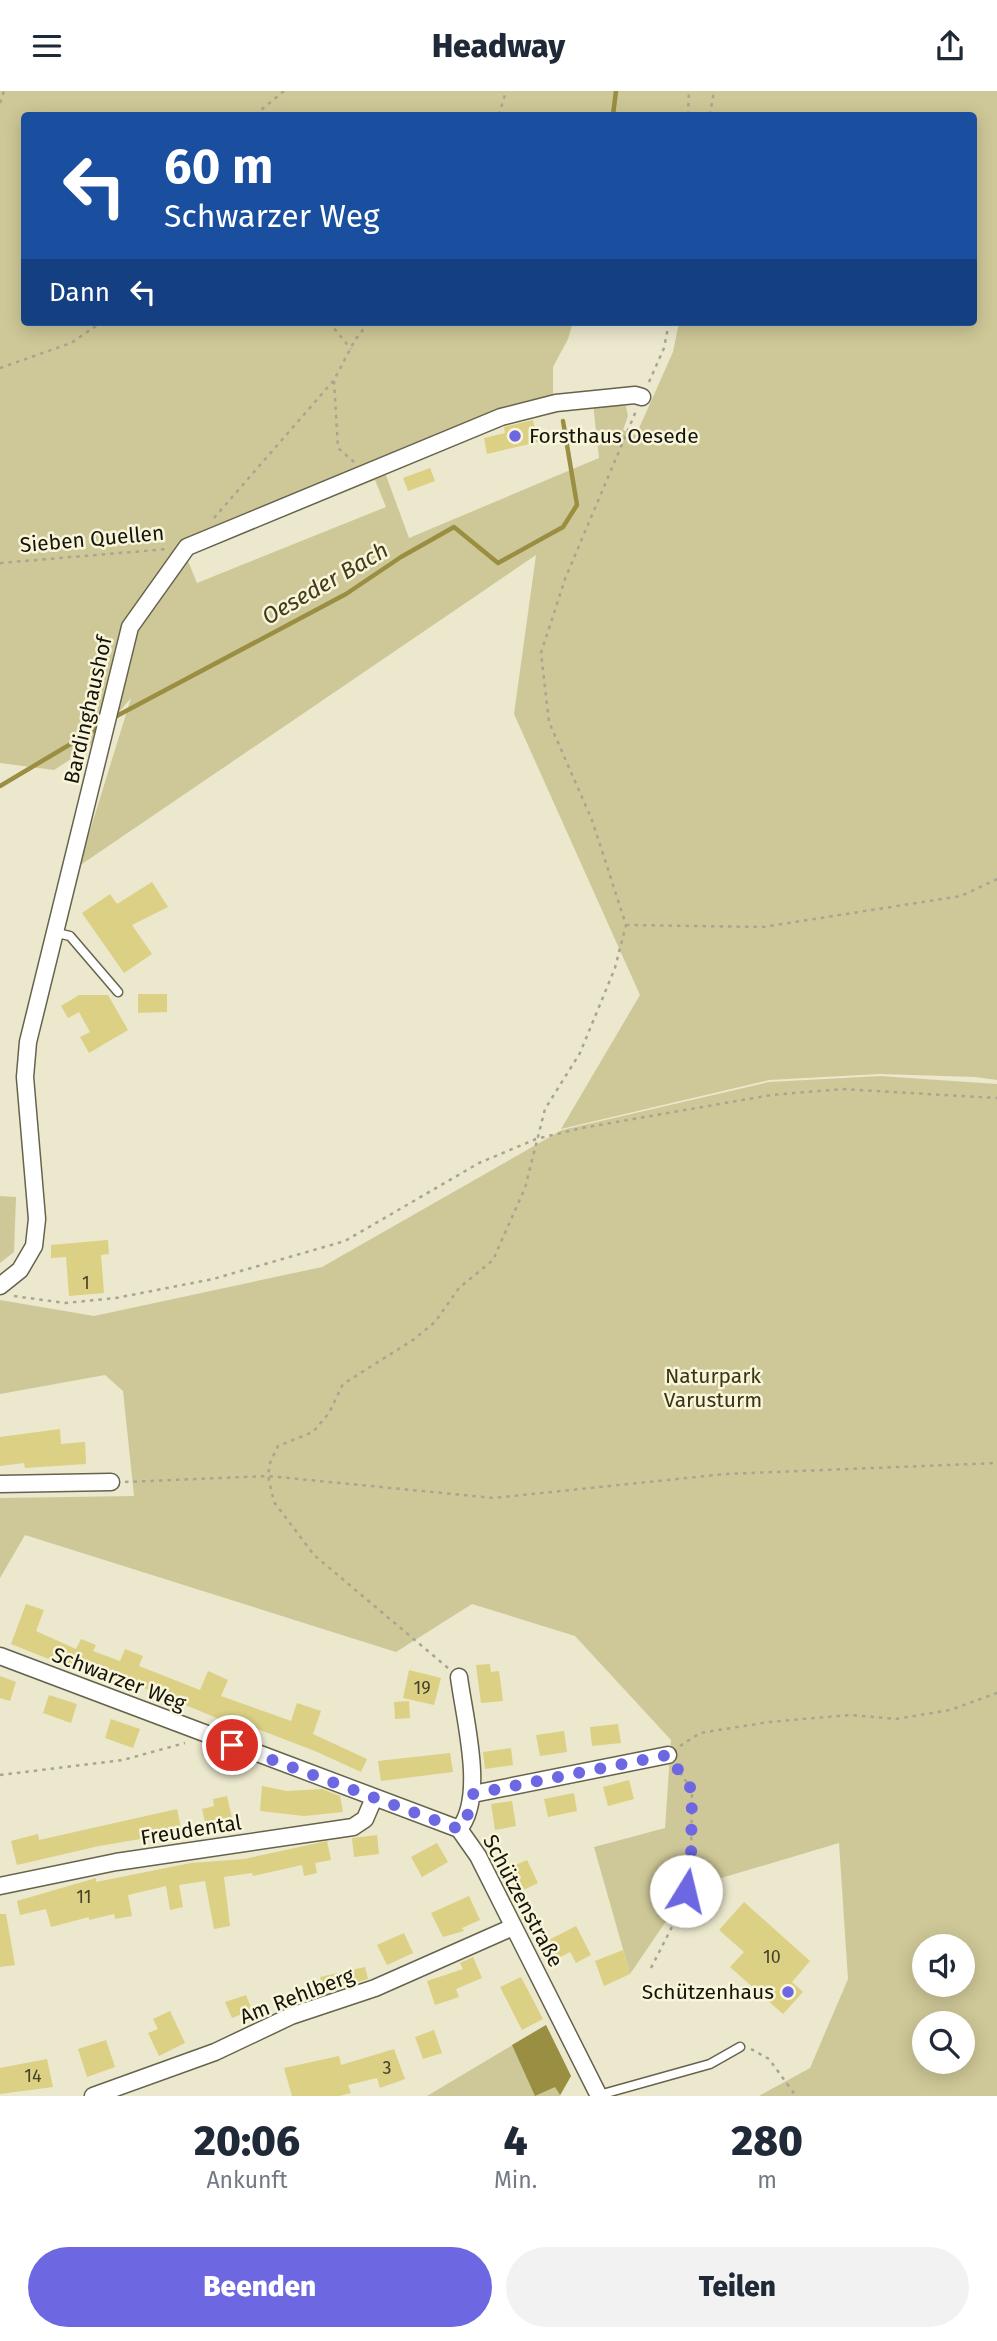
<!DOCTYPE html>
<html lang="de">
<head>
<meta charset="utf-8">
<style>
  body { margin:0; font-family:"Fira Sans",sans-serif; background:#f2f2f3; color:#1f2937; height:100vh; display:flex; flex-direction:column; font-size:26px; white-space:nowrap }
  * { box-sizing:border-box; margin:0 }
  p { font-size:23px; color:#747a83 }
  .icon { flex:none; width:38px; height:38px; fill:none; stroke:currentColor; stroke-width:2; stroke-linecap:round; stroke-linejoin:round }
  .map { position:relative; height:2005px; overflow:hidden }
  .drawer { display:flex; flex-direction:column; background:#fff; flex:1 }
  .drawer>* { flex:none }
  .guide { position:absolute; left:21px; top:21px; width:956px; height:214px; border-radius:7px; box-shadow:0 4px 18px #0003; background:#1a4fa0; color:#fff; overflow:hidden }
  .fabs { position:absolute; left:912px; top:1843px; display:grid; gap:14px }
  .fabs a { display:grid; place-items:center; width:63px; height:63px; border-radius:50%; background:#fff; box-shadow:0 4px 18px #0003; font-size:35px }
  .pin { position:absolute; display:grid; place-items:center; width:60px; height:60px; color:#fff; margin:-30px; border:4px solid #fff; border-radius:50%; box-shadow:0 2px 7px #0007 }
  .me { position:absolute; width:77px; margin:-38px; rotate:9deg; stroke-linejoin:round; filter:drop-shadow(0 0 5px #0008) }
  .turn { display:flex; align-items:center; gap:24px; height:147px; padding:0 28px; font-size:32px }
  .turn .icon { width:91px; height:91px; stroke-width:2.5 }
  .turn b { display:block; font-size:49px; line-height:60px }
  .then { display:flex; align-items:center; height:66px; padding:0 28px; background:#0003; gap:14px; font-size:26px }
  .eta { display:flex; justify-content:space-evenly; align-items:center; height:119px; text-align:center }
  .eta b { font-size:42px; font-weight:800; line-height:49px }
  .button { display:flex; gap:14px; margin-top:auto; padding:14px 28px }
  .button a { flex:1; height:80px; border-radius:42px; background:#6d68e2; color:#fff; font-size:28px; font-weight:800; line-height:80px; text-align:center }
  .button a+a { background:#f2f2f3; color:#1f2937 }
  header { display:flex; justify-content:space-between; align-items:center; height:91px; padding:0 28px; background:#fff; font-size:32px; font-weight:800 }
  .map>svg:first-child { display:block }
</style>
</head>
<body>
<header><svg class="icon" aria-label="menu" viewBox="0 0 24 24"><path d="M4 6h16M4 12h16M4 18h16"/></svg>Headway<svg class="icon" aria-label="share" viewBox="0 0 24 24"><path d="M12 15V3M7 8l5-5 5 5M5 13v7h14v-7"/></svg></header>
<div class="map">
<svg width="997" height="2005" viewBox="0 0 997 2005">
  <rect width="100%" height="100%" fill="#ebe8cd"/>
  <path fill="#cec898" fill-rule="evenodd" d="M0 0H997V989L975 986 880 983 769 989 561 1038 640 904 514 623 536 464 79 775 131 607 88 657 54 679 0 672ZM24 24H973V231H679L673 261 636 344 623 339 628 325 626 315 593 313 599 367 409 447 380 368 499 318 548 308 553 303V276L568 248 573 231H24ZM375 389 386 416 197 492 186 465Z
    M880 985 997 993V2005H759L810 1977 848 1888 839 1752 671 1802V1823L630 1883 594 1756 665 1737 671 1649 575 1545 472 1513 396 1561 25 1444 0 1487V1407L134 1405 123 1300 105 1284 0 1303V1209L94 1225 322 1176 562 1039 769 991ZM924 1855H962V1894H924ZM924 1932H962V1970H924Z
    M0 1105 16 1106 14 1161 0 1172Z
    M546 1934 571 1985 560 2005H427Z"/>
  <path fill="#998e41" d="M546 1934 571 1985 560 2004 555 1996 535 2005 512 1954Z"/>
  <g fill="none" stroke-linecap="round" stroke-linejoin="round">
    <path stroke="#998e41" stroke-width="4.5" d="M613 24 616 0
      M111 628 346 503 401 466 454 436 498 472 563 436 577 414 563 330
      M0 695 101 635"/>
  </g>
  <path fill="#dbd083" d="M533 329 538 351 487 363 484 347 505 342 504 336Z
    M430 377 435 390 408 400 403 387Z
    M152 791 168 816 132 834 152 863 124 882 82 822 110 803 117 813Z
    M138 903H167V921L138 922Z
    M79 904H108L128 939 89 962 80 946 90 941 79 921 68 927 61 915Z
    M108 1149 109 1163 101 1164 104 1202 69 1205 66 1166 51 1167V1154Z
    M60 1338 61 1353 85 1351 86 1373 25 1377 24 1372 0 1375V1346Z
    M26 1513 44 1519 36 1540 76 1558 81 1548 96 1554 93 1560 120 1570 125 1558 143 1565 139 1575 200 1599 208 1580 228 1589 221 1605 291 1630 297 1612 321 1620 313 1643 367 1668 361 1681 315 1660 226 1626 224 1630 132 1592 131 1594 86 1576 84 1582 11 1553Z
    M490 1573 491 1581 499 1580 503 1610 481 1612 476 1574Z
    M409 1579 441 1587 434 1614 403 1607Z
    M0 1585 16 1591 10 1610 0 1607Z
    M49 1604 77 1613 71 1632 43 1622Z
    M409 1610 410 1627 395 1628 394 1611Z
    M111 1628 140 1638 133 1657 105 1647Z
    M618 1633 621 1652 592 1655 590 1636Z
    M564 1640 567 1661 540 1665 536 1644Z
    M511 1657 513 1674 485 1678 483 1661Z
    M450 1662 453 1681 381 1690 378 1670Z
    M629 1689 634 1708 608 1715 603 1696Z
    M262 1695 287 1700 322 1698 340 1705 343 1721 304 1725 260 1720Z
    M574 1702 577 1720 548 1726 544 1708Z
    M227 1705 233 1731 206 1736 202 1718 214 1715 213 1708Z
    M512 1710 516 1735 495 1739 491 1713Z
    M177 1718 182 1741 99 1755 17 1774 11 1750 38 1743 39 1749Z
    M377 1744 379 1763 354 1766 352 1747Z
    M327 1750 331 1769 315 1772 317 1782 304 1785 302 1774 253 1785 252 1782 224 1786 230 1835 214 1838 205 1790 179 1794 183 1816 170 1819 166 1795 128 1804 132 1825 115 1828 114 1823 89 1829V1826L51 1836 46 1818 20 1824 17 1810 96 1787V1791L191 1772 244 1768Z
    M437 1752 448 1771 422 1786 411 1766Z
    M527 1769 538 1792 517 1802 506 1778Z
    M469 1805 480 1829 462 1837 464 1840 443 1846 431 1822Z
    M744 1811 810 1870 792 1891 803 1901 783 1923 730 1876 744 1861 719 1839Z
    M0 1823H6L15 1874 0 1876Z
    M576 1835 591 1864 576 1872 570 1861 555 1869 545 1851Z
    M404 1842 413 1862 387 1874 377 1854Z
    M623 1859 630 1883 604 1895 595 1870Z
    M473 1866 482 1887 456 1898 459 1906 435 1914 427 1890 463 1878 460 1872Z
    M365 1876 368 1888 324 1900 320 1886Z
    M521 1886 543 1928 522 1939 500 1896Z
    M246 1904 252 1919 232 1927 225 1911Z
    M170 1920 185 1952 159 1965 148 1942 158 1938 153 1928Z
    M434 1939 442 1962 423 1968 415 1946Z
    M106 1949 115 1976 87 1986 78 1958Z
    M394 1958 405 1988 380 1997 377 1987 348 1994 351 2002 339 2005H292L284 1977 339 1965 341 1974Z
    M47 1968 53 1996 0 2003V1977Z"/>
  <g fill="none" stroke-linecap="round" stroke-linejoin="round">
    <g stroke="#66634c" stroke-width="11">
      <path id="lane" d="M57 842 70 845 118 901
        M599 2004 710 1973 740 1956"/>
    </g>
    <g stroke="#66634c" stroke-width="19">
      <path id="street" d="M0 1195 20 1179 34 1155 37 1128 25 986 28 951 130 536 187 456 501 326 556 312 635 304 642 306
        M0 1393 111 1391
        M0 1565 459 1738 478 1765 599 2005
        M473 1703 668 1664
        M459 1738C486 1706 464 1626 459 1586
        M0 1795 116 1771 353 1736 365 1728 374 1707
        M93 2005 215 1961 291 1925 375 1897 513 1836"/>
    </g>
    <path stroke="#a8a590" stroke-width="2.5" stroke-dasharray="3.5 5" stroke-linecap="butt" d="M0 12 4 0
      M255 24 284 0
      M499 24 506 0
      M688 24 689 0
      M710 24 714 0
      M329 231 351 258
      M0 277 71 252 102 231
      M334 290 338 357 354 371
      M649 291 664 257 669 231
      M214 427 334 289 355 249 369 231
      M0 472 168 458
      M626 834 763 836 961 805 997 788
      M14 1205 65 1212 116 1207 213 1188 345 1150 479 1072 536 1048 582 1037 771 1004 843 998 997 1007
      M125 1391 268 1385 494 1407 725 1383 997 1372
      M448 1577 314 1464 274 1411 268 1385 270 1372 278 1355 313 1341 329 1322 343 1293 413 1249 435 1231 459 1197 493 1169 525 1097 545 1018 580 962 615 877 626 834 592 729 549 631 541 562 565 488 636 320
      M680 1655 700 1642 769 1631 850 1624 896 1628 950 1619 997 1602
      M0 1684 123 1669 185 1652
      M651 1877 676 1828 686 1800 691 1769 692 1699 677 1677
      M751 1958 769 1968 796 2005"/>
    <use href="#lane" stroke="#fff" stroke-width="8"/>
    <use href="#street" stroke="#fff" stroke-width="16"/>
  </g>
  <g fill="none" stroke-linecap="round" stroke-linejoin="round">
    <path stroke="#6d68e2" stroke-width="12" stroke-dasharray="0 21.6" d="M232 1654 459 1738 466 1730 473 1703 668 1664 692 1699 691 1769 686 1800"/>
  </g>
  <g fill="#6d68e2" stroke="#f9f5da" stroke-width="2.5">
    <circle cx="515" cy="345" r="7"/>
    <circle cx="788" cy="1901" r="7"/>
  </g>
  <g text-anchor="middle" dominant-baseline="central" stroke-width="5" stroke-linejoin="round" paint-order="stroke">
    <g font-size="18" fill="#464329">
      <text x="86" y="1192">1</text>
      <text x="422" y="1597">19</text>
      <text x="84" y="1806">11</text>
      <text x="772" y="1866">10</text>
      <text x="387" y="1977">3</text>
      <text x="33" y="1985">14</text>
    </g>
    <g font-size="21" fill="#15140b" stroke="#f9f5da" text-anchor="start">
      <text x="529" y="345">Forsthaus Oesede</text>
      <text x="774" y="1901" text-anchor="end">Schützenhaus</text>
    </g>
    <g font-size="21" fill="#15140b" stroke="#f9f5da">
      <text transform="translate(92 448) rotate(-5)">Sieben Quellen</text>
      <text transform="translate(88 619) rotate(-77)">Bardinghaushof</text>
      <text transform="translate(119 1588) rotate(21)">Schwarzer Weg</text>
      <text transform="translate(191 1739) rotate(-9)">Freudental</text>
      <text transform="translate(523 1810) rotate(62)">Schützenstraße</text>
      <text transform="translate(297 1905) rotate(-21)">Am Rehlberg</text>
    </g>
    <g font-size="21" fill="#393513" stroke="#f9f5da">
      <text x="713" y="1285">Naturpark<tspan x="713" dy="24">Varusturm</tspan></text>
    </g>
    <g font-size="23" font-style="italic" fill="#403b19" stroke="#f9f5da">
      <text transform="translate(325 492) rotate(-30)">Oeseder Bach</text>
    </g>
  </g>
</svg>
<div class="fabs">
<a><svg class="icon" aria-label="sound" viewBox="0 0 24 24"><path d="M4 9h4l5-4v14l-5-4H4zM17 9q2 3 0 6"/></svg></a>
<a><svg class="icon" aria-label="search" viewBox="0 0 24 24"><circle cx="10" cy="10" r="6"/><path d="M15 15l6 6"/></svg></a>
</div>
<div class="pin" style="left:232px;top:1654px;background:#d93025"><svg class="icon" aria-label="arrive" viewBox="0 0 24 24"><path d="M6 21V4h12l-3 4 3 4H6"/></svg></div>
<svg class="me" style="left:686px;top:1800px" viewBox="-20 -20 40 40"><circle r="19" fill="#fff"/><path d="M0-13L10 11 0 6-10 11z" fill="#6d68e2"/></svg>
<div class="guide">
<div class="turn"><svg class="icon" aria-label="left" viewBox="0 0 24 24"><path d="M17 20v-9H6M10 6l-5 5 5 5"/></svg><div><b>60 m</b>Schwarzer Weg</div></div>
<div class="then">Dann<svg class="icon" aria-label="left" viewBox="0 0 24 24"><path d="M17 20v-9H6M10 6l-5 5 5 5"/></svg></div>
</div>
</div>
<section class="drawer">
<div class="eta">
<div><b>20:06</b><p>Ankunft</p></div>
<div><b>4</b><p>Min.</p></div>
<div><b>280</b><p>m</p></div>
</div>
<div class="button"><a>Beenden</a><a>Teilen</a></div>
</section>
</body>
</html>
